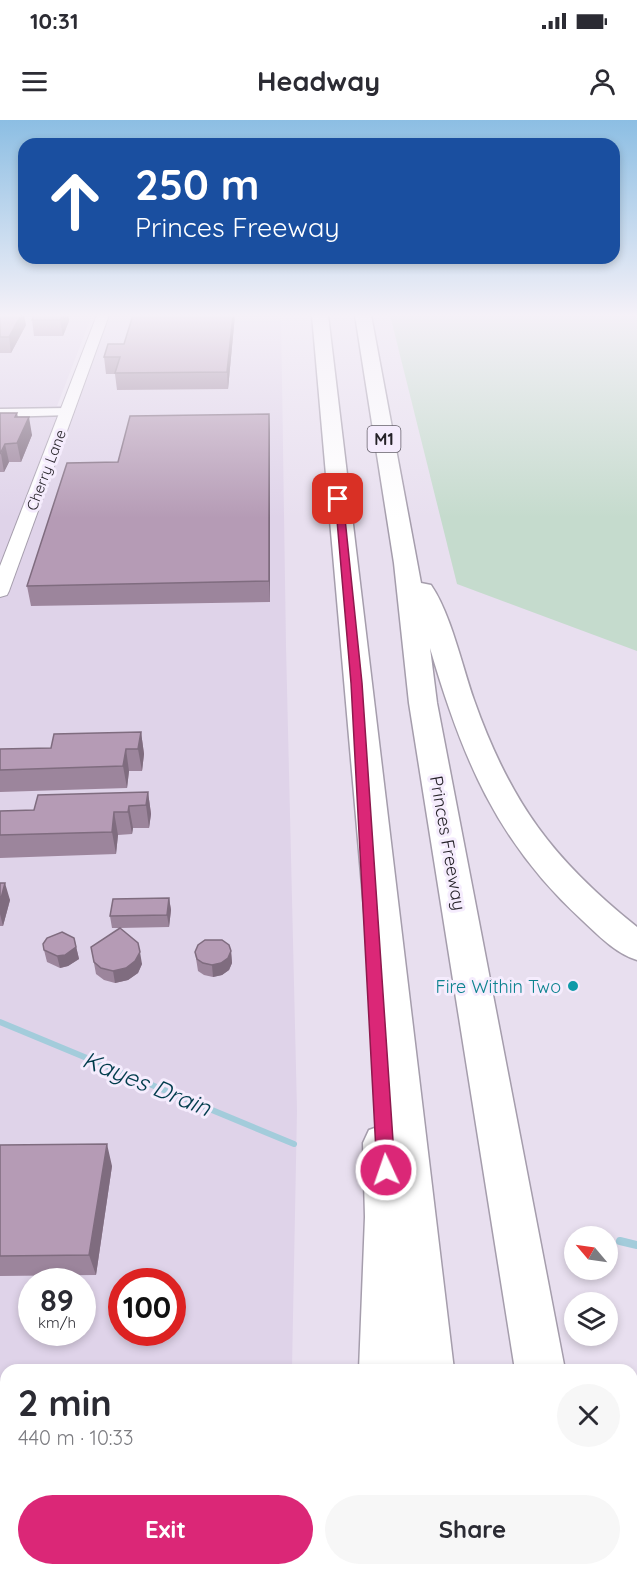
<!DOCTYPE html>
<html lang="en">
<head>
<meta charset="utf-8">
<style>
  body { margin:0; font-family:Quicksand,sans-serif; background:#f7f7f7; color:#2b2b33; height:100vh; display:flex; flex-direction:column; font-size:22px; white-space:nowrap }
  * { box-sizing:border-box; margin:0 }
  p { font-size:20px; color:#7c7c81 }
  .icon { flex:none; width:33px; height:33px; fill:none; stroke:currentColor; stroke-width:2; stroke-linecap:round; stroke-linejoin:round }
  .map { position:relative; flex:1; overflow:hidden }
  .sheet { position:absolute; left:0px; top:1244px; width:638px; height:212px; display:flex; flex-direction:column; background:#fff; border-radius:18px 18px 0 0; box-shadow:0 3px 9px #0003 }
  .sheet>* { flex:none }
  .top-card { position:absolute; left:18px; top:18px; width:602px; height:126px; border-radius:18px; box-shadow:0 3px 9px #0003; background:#1a4fa0; color:#fff; overflow:hidden }
  .needle { width:39px; rotate:299deg }
  .tools { position:absolute; left:564px; top:1106px; display:grid; gap:12px }
  .tools a { display:grid; place-items:center; width:54px; height:54px; border-radius:50%; background:#fff; box-shadow:0 3px 9px #0003; font-size:30px }
  .speed { position:absolute; left:18px; top:1148px; display:flex; gap:12px; font-size:30px; font-weight:700; text-align:center }
  .speed>* { display:grid; place-content:center; width:78px; height:78px; border-radius:50%; background:#fff; box-shadow:0 3px 9px #0003; line-height:1 }
  .speed small { font-size:15px; font-weight:400 }
  .speed .limit { border:9px solid #d22; background:#fff; color:#111 }
  .pin { position:absolute; display:grid; place-items:center; width:51px; height:51px; color:#fff; margin:-26px; border-radius:12px; box-shadow:0 3px 9px #0006 }
  .me { position:absolute; width:66px; margin:-33px; rotate:357deg; stroke-linejoin:round; filter:drop-shadow(0 0 4px #0008) }
  .turn { display:flex; align-items:center; gap:21px; height:126px; padding:0 18px; font-size:27px }
  .turn .icon { width:78px; height:78px; stroke-width:2.5 }
  .turn b { display:block; font-size:42px; line-height:51px }
  .round { display:grid; place-items:center; flex:none; width:63px; height:63px; border-radius:32px; background:#f7f7f7 }
  .headline { display:flex; align-items:center; justify-content:space-between; height:102px; padding:0 18px }
  h1 { font-size:36px; font-weight:800; line-height:45px }
  .cta { display:flex; gap:12px; margin-top:auto; padding:12px 18px }
  .cta a { flex:1; height:69px; border-radius:36px; background:#db2777; color:#fff; font-size:24px; font-weight:800; line-height:69px; text-align:center }
  .cta a+a { background:#f7f7f7; color:#2b2b33 }
  .status { display:flex; justify-content:space-between; align-items:center; height:42px; padding:0 30px; background:#fff; direction:ltr }
  .status svg { height:16px; fill:currentColor }
  header { display:flex; justify-content:space-between; align-items:center; height:78px; padding:0 18px; background:#fff; font-size:27px; font-weight:800 }
  .map>svg:first-child { display:block }
</style>
</head>
<body>
<div class="status"><b>10:31</b><svg viewBox="0 0 49 12"><path d="M0 12V9h3v3zM5 12V6h3v6zM10 12V3h3v9zM15 12V0h3v12zM26 1h20v11H26zM47 4h2v5h-2z"/></svg></div>
<header><svg class="icon" aria-label="menu" viewBox="0 0 24 24"><path d="M4 6h16M4 12h16M4 18h16"/></svg>Headway<svg class="icon" aria-label="person" viewBox="0 0 24 24"><circle cx="12" cy="8" r="4"/><path d="M4 21q1-7 8-7t8 7"/></svg></header>
<div class="map">
<svg width="637" height="1454" viewBox="0 0 637 1454">
  <rect width="100%" height="100%" fill="#e8dfef"/>
  <path fill="#dfd3e9" fill-rule="evenodd" d="M0 195H92L57 286 77 285 109 195H281L286 526 297 990 292 1249 6 1250V1449H288V1454H0ZM32 1161H82V1212H32ZM122 1161H172V1212H122Z"/>
  <path fill="#c5dbcd" d="M390 195H637V531L457 464Z"/>
  <g fill="none" stroke-linecap="round" stroke-linejoin="round">
    <path stroke="#a3ccdb" stroke-width="6" d="M0 902 294 1024"/>
    <path stroke="#a3ccdb" stroke-width="8" d="M620 1121 637 1125"/>
    <g stroke="#a59dac" stroke-width="3">
      <path id="minor" d="M67 288 73 292 71 295 0 297V289Z"/>
    </g>
    <g stroke="#a59dac" stroke-width="2">
      <path id="tertiary" d="M97 195H109L9 471 7 475 0 477V446Z"/>
    </g>
    <g stroke="#a59dac" stroke-width="3">
      <path id="motorway" d="M312 195H328L454 1250H359L365 1097 363 1023 369 1010 383 1005Z
        M355 195H371L421 463 431 465C451 494 462 546 474 580 510 682 553 740 637 807V840C615 833 598 815 582 800 496 721 462 637 430 528L437 583 565 1250H515L409 583 394 443Z
        M344 1449H400V1454H342Z
        M422 1449H478L480 1454H422Z
        M547 1449H603L605 1454H547Z"/>
    </g>
    <use href="#minor" fill="#fff" fill-rule="evenodd"/>
    <use href="#tertiary" fill="#fff" fill-rule="evenodd"/>
    <use href="#motorway" fill="#fff" fill-rule="evenodd"/>
  </g>
  <path fill="#9c859c" d="M0 195 26 205 11 233H0Z
    M34 195H69V201L63 216H34L32 200Z
    M133 195H235L228 269 117 270 115 254H106L104 237 124 224Z
    M0 293H17L18 297 32 315 21 342H9L4 352H0Z
    M269 294 270 482 31 486 27 466 118 342Z
    M141 612 144 634 142 651H129L127 668 0 672V629L51 628Z
    M148 672 151 694 149 708H133L132 714 118 715 116 734 0 738V691L34 690Z
    M0 763 10 780 3 806H0Z
    M169 778 171 790 169 807 120 808 142 844 138 853 128 860 115 863 104 860 96 854 91 827 120 808H112L110 796Z
    M74 818 79 839 68 846 60 848 47 842 44 830Z
    M231 831 232 843 229 850 222 855 213 857 204 855 198 851 195 832Z
    M0 1025 112 1046 96 1155 0 1156Z"/>
  <path fill="#7f6c7f" d="M21 195H24L26 205 11 233 9 217Z
    M63 195H69V201L63 216 60 200Z
    M233 195H235L228 269 227 252Z
    M269 294 270 312V482L269 461Z
    M29 297 32 315 21 342 17 323Z
    M5 324 9 342 4 352 1 334Z
    M141 612 144 634 142 651 138 629Z
    M126 629 129 651 127 668 123 646Z
    M148 672 151 694 149 708 146 685Z
    M129 686 133 708 132 714 128 692Z
    M114 692 118 715 116 734 112 712Z
    M5 763 10 780 3 806 0 794V782Z
    M169 778 171 790 169 807 167 795Z
    M74 818 79 839 68 846 60 848 57 836Z
    M231 831 232 843 229 850 222 855 213 857 212 845Z
    M140 832 142 844 138 853 128 860 115 863 113 851Z
    M107 1024 112 1046 96 1155 89 1135Z"/>
  <path fill="#b59bb5" stroke="#7f6c7f" stroke-width="1.5" d="M0 195H21L9 217H0Z
    M34 195H63L60 200H32Z
    M133 195H233L227 252 115 253 120 237H104L108 224H124Z
    M0 293H17L15 297H29L17 323 5 324 0 334Z
    M269 294V461L27 466 67 343 118 342 130 296Z
    M141 612 138 629H126L123 646 0 650V629L51 628 54 614Z
    M148 672 146 685 129 686 128 692H114L112 712 0 715V691L34 690 38 675Z
    M0 763H5L0 782Z
    M169 778 167 795 110 796 113 779Z
    M120 808 138 823 140 832 135 841 126 848 113 851 101 848 94 842 91 827Z
    M62 812 74 818 76 827 65 835 57 836 44 830 43 824 47 818Z
    M205 820H222L229 825 231 831 228 838 221 843 212 845 203 843 197 839 195 832 198 825Z
    M107 1024 89 1135 0 1136V1025Z"/>
  <linearGradient id="sky" x2="0" y2="1"><stop stop-color="#8cbee3"/><stop offset="0.49" stop-color="#f5f1f8"/><stop offset="1" stop-color="#f5f1f8" stop-opacity="0"/></linearGradient>
  <rect width="637" height="398" fill="url(#sky)"/>
  <path fill="#db2777" stroke="#8e194d" stroke-width="1.5" d="M335 377 343 379 362 563 395 1050 392 1056 386 1058 379 1056 377 1050 351 563Z"/>
  <circle fill="#0f9aa8" stroke="#f5ecfd" stroke-width="2" cx="573" cy="866" r="6"/>
  <g text-anchor="middle" dominant-baseline="central" stroke-width="6" stroke-linejoin="round" paint-order="stroke">
    <g font-size="15" fill="#262329" stroke="#f5ecfd">
      <text transform="translate(46 350) rotate(-69)">Cherry Lane</text>
    </g>
    <rect fill="#f5ecfd" stroke="#645f69" stroke-width="1.5" x="367.5" y="306" width="33" height="26" rx="4.5"/>
    <g font-size="16" font-weight="bold" fill="#262329">
      <text x="384" y="319">M1</text>
    </g>
    <g font-size="18" fill="#262329" stroke="#f5ecfd">
      <text transform="translate(448 723) rotate(80)">Princes Freeway</text>
    </g>
    <g font-size="18" fill="#0d838f" stroke="#f5ecfd" text-anchor="end">
      <text x="561" y="866">Fire Within Two</text>
    </g>
    <g font-size="24" font-style="italic" fill="#003c4c" stroke="#f5ecfd">
      <text transform="translate(147 963) rotate(22)">Kayes Drain</text>
    </g>
  </g>
</svg>
<div class="tools">
<a><svg class="needle" viewBox="-14 -14 28 28"><path d="M0-13l5 13h-10z" fill="#e53935"/><path d="M0 13l5-13h-10z" fill="#7c7c81"/></svg></a>
<a><svg class="icon" aria-label="layers" viewBox="0 0 24 24"><path d="M12 4l9 5-9 5-9-5zM3 14l9 5 9-5"/></svg></a>
</div>
<div class="speed"><div>89<small>km/h</small></div><div class="limit">100</div></div>
<div class="pin" style="left:338px;top:379px;background:#d93025"><svg class="icon" aria-label="arrive" viewBox="0 0 24 24"><path d="M6 21V4h12l-3 4 3 4H6"/></svg></div>
<svg class="me" style="left:386px;top:1050px" viewBox="-20 -20 40 40"><circle r="17" fill="#db2777" stroke="#fff" stroke-width="3"/><path d="M0-11L8 9 0 5-8 9z" fill="#fff"/></svg>
<div class="top-card">
<div class="turn"><svg class="icon" aria-label="ahead" viewBox="0 0 24 24"><path d="M12 20V5M6 11l6-6 6 6"/></svg><div><b>250 m</b>Princes Freeway</div></div>
</div>
<section class="sheet">
<div class="headline"><div><h1>2 min</h1><p>440 m · 10:33</p></div><a class="round"><svg class="icon" aria-label="close" viewBox="0 0 24 24"><path d="M6 6l12 12M18 6L6 18"/></svg></a></div>
<div class="cta"><a>Exit</a><a>Share</a></div>
</section>
</div>
</body>
</html>
